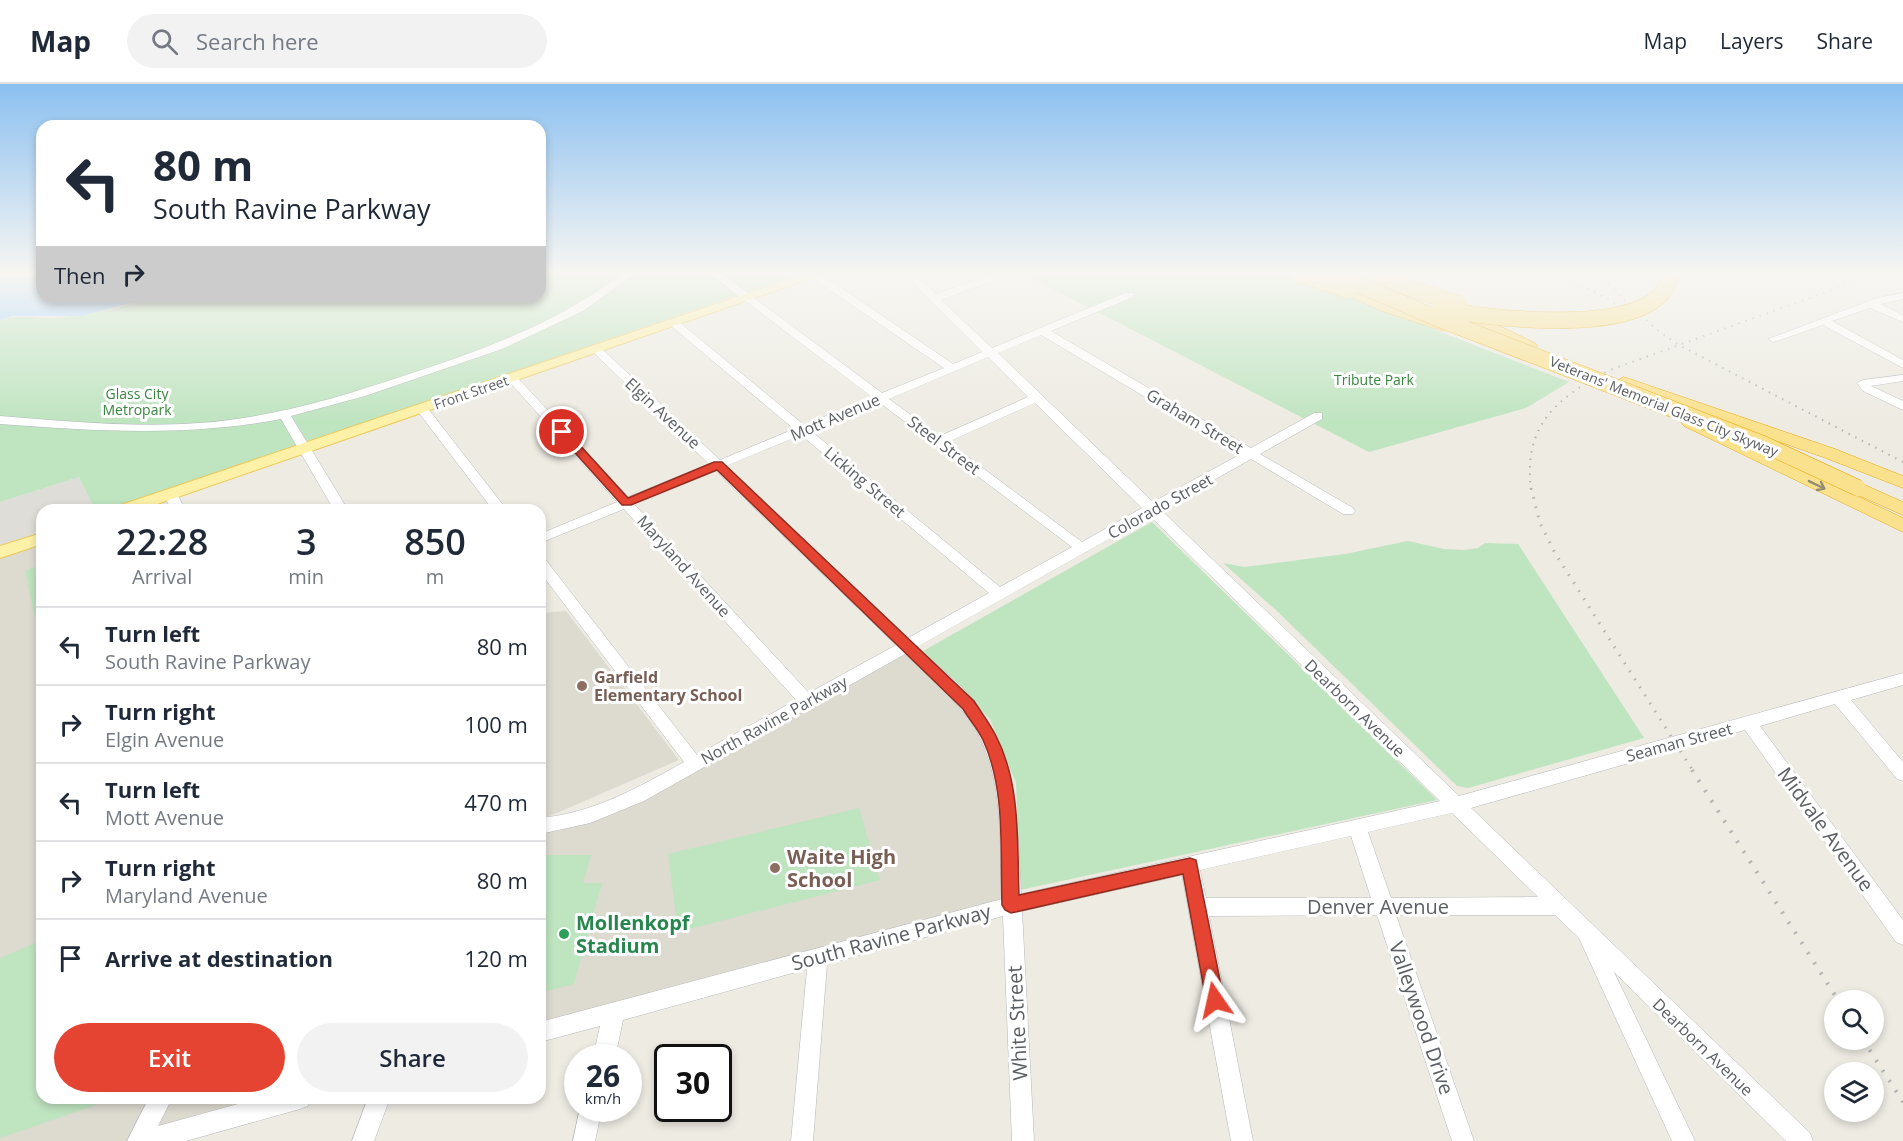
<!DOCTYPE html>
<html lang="en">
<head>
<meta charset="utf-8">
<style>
  body { margin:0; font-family:"Open Sans",sans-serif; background:#f2f2f3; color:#1f2937; height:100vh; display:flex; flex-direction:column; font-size:22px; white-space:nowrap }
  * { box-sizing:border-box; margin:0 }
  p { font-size:20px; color:#747a83 }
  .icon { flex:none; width:33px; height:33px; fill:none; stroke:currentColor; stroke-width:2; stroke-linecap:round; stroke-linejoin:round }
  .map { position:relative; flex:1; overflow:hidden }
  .side { position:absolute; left:36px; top:420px; width:510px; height:600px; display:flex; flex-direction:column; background:#fff; border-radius:18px; box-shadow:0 3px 9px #0003 }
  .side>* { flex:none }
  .hud { position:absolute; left:36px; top:36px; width:510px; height:183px; border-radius:18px; box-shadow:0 3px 9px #0003; background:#fff; color:#1f2937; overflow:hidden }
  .tools { position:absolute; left:1824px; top:906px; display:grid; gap:12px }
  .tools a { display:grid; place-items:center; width:60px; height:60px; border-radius:50%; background:#fff; box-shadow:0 3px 9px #0003; font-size:30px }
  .speed { position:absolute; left:564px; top:960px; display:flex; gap:12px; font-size:30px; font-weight:700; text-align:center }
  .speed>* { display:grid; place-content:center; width:78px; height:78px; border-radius:50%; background:#fff; box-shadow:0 3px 9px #0003; line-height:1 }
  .speed small { font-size:15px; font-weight:400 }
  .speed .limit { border:3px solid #111; border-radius:9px; background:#fff; color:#111 }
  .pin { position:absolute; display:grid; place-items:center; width:51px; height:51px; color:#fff; margin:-26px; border:3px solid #fff; border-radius:50%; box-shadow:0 2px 6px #0007 }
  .me { position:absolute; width:66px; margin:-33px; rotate:349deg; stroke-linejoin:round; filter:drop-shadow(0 0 4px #0008) }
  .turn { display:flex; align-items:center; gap:21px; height:126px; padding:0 18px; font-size:27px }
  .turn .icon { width:78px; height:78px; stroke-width:2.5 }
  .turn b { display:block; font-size:42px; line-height:51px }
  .then { display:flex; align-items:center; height:57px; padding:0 18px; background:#0003; gap:12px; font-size:22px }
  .eta { display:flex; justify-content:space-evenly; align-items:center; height:102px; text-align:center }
  .eta b { font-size:36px; font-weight:600; line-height:42px }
  .cta { display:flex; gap:12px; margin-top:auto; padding:12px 18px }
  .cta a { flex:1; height:69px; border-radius:36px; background:#e44431; color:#fff; font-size:24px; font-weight:600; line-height:69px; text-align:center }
  .cta a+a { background:#f2f2f3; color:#1f2937 }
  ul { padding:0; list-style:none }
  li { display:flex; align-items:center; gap:18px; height:78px; padding:0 18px; border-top:2px solid #e0e1e3 }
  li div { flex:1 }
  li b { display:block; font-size:22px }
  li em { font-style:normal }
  header { display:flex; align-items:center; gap:36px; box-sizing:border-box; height:84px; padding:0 30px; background:#fff; border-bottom:2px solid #e0e1e3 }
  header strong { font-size:28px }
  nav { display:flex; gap:33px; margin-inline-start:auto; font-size:21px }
  .search { width:420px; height:54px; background:#f2f2f3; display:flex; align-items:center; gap:15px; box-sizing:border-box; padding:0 21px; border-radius:33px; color:#747a83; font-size:22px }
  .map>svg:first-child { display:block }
</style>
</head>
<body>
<header>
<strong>Map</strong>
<div class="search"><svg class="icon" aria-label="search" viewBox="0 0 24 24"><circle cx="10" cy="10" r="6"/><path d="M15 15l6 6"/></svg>Search here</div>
<nav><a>Map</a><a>Layers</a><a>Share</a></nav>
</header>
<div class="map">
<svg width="1903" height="1057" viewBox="0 0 1903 1057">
  <rect width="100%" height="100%" fill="#edebe2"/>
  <path fill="#dfddd7" d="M79 393 95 426H42V449L0 463V418Z"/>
  <path fill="#dddad0" d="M42 449V1014H300L146 1057H0V463Z
    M566 527 679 676 550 732H540V529Z
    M909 562 990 654 1011 821 540 948V748L558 747 622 726Z"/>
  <path fill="#bfe4c0" d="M540 190H799L108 426H95L79 393 0 418V236C18 230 33 234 51 234 84 232 122 225 153 213H540Z
    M1024 190H1292L1569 298 1526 324 1369 368Z
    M1152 438 1437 716 1020 806 1016 699 990 635 923 567Z
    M1408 457 1444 465 1464 466 1478 464 1485 459 1518 460 1644 654 1468 704 1457 702 1278 528 1223 479 1244 483 1345 470Z
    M42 480V533H35L25 487Z
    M859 724 880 796 678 848 668 770Z
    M540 771H591L583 799H602L574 900 540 909Z
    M42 856V1014H104L96 1021 0 1054V874Z"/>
  <path fill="#a3d3fd" d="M0 190H42V213H153L82 232H13L0 236Z"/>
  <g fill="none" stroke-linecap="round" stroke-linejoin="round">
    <g stroke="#b5b8bc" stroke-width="1">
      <path id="minor" d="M622 190H634L583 227 502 265 365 312 291 332 348 426H334L281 335C187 353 95 347 0 340V332C66 337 133 344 199 339 270 334 338 314 406 291 483 266 557 239 622 190Z
        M710 190H722L882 309 944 284 811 193 810 190H821L953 280 982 268 904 190H915L936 210 992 190H1001V194L941 216 992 264 1125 209H1133V213L1051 247 1251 364 1314 329H1322V335L1260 370 1353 424 1355 427 1353 430H1343L1251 375 1161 426 1459 712 1903 589V601L1851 616 1903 678V697L1897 695 1835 620 1760 642 1903 836V861L1896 858 1745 646 1471 724 1810 1049 1813 1057H1786L1614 888 1695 1057H1672L1579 854 1555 831H1396L1474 1057H1452L1377 831 1209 832 1253 1057H1231L1182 791 1022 827 1034 1057H1012L1003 832 827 880 813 1057H791L807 885 623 936 615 974H593L600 942 540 958V938L1002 815C999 752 1006 676 961 625 944 605 924 588 905 570L644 717 590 739 540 750V734C594 729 637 704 684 678L540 488V473L545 475 697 671 796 616 624 425 540 459V450L617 418 506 294 512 291 516 292 628 413 709 380 593 268V264H601L720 376 794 345 670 241V237H678L804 341 872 313ZM1041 251 1241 370 1153 418 998 269ZM988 273 1028 313 940 352 889 315ZM880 319 1072 463 1000 503 811 347ZM1035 319 1142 424 1082 458 948 358ZM801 351 989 509 908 554 726 382ZM716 387 896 561 809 609 635 421ZM1150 432 1440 717 1021 810C1017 743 1019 672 974 617 958 597 936 581 917 563ZM1452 729 1538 813 1391 814 1368 748ZM1351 752 1371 814H1206L1200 786Z
        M1903 209V215L1880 220 1903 231V238L1870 224 1832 237 1903 276V284L1823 241 1777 257 1773 258 1768 255 1877 214Z
        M1903 291V297L1871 302 1903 317V326L1863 307 1857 299 1863 296Z
        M422 321 426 322 507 426H493L416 325Z
        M171 406 176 407 185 426H171L164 410Z
        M149 1014H172L158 1042 260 1014H311L308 1022 300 1025 186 1057H127Z
        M368 1014H390L374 1057H352Z
        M580 1024H602L595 1057H573Z"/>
    </g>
    <g stroke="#edc85b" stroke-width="2">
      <path id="major" d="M805 190H824L140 426H116L118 422Z
        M42 449V460L0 474V462Z"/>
    </g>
    <g stroke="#e9a806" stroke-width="1">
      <path id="highway" d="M1330 193 1389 220 1448 239 1451 242 1443 247 1379 226 1325 200 1323 197 1325 194Z
        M1456 221 1535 259 1538 262 1530 267 1525 265 1488 249 1451 228 1449 225Z
        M1624 293 1835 365 1903 392V404L1823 373 1618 301 1616 298Z
        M1690 333 1903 434V448L1684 342 1681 338 1684 334Z
        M1858 398 1903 418V431L1851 408 1849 404 1851 400Z"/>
    </g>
    <use href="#minor" fill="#fff" fill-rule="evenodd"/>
    <use href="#major" fill="#fdf1a8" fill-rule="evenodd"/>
    <use href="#highway" fill="#fae18d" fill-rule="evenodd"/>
    <path stroke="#b3b4b4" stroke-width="2" stroke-dasharray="1.5 6" stroke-linecap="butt" d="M1561 190 1624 224
      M1597 190 1656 245 1677 260 1903 378
      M1531 406C1523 340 1557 314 1610 286L1826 208 1867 190"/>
    <path stroke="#b3b4b4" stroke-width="3" stroke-dasharray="1.5 8" stroke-linecap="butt" d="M1531 404 1540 439 1555 469 1693 687"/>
    <path stroke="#b3b4b4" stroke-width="4" stroke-dasharray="2 10" stroke-linecap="butt" d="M1692 686 1838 916
      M1863 956 1903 1018"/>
    <g stroke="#e9a806" stroke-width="17" stroke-linecap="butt">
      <path id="highway-bridge" d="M1299 190 1347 206
        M1334 190 1434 233 1763 360 1858 404
        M1376 190 1412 205 1460 220
        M1439 225C1489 234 1624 251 1661 210 1666 204 1669 196 1673 190"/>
    </g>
    <use href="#highway-bridge" stroke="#fae18d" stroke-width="16"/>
  </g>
  <defs><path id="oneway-shaft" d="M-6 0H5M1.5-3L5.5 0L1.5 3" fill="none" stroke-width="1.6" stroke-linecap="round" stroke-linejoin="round" transform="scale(1.5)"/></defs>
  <use stroke="#938c72" href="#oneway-shaft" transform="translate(1817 401) rotate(26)"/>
  <linearGradient id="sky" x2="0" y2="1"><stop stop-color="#8cc0f0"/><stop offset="0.56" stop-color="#f7f6f2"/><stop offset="1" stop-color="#f7f6f2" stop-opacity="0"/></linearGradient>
  <rect width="1903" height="338" fill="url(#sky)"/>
  <path fill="#e44431" stroke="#942c20" stroke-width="1.5" d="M562 345 566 346 628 414 714 378H722L974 617C981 628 990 640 996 652 1021 700 1017 759 1019 811L1190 774 1196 776 1224 916 1222 923 1215 925 1208 923 1206 916 1183 790 1011 829 1005 826 1002 821C1000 767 1006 706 983 656 978 645 969 635 963 625L717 386 631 421H622L558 350 556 348Z"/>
  <g fill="#8d6e63" stroke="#fff" stroke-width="2">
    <circle cx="582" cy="602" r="6"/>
    <circle cx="775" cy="784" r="6"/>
  </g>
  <circle fill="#2e9e5b" stroke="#fff" stroke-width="2" cx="564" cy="850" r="6"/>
  <g text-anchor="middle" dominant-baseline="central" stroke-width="6" stroke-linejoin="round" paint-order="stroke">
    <g font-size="14" fill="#37853d" stroke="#fff">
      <text x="1374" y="295">Tribute Park</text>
      <text x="137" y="309">Glass City<tspan x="137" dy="16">Metropark</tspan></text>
    </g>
    <g font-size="14" fill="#5b5e63" stroke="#fff">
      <text transform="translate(471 308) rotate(-19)">Front Street</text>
      <text transform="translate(1664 322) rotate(22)">Veterans' Memorial Glass City Skyway</text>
    </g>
    <g font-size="16" fill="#5b5e63" stroke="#fff">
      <text transform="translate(663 329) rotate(43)">Elgin Avenue</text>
      <text transform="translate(835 333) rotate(-23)">Mott Avenue</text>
      <text transform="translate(1195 337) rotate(31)">Graham Street</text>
      <text transform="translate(944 361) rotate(37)">Steel Street</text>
      <text transform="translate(865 398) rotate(40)">Licking Street</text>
      <text transform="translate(1160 422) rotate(-29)">Colorado Street</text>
      <text transform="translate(684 482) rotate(48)">Maryland Avenue</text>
      <text transform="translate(1355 624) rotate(44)">Dearborn Avenue</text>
      <text transform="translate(774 636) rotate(-29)">North Ravine Parkway</text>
      <text transform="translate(1679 658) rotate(-15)">Seaman Street</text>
      <text transform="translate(1703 963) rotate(44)">Dearborn Avenue</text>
    </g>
    <g font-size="16" font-weight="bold" fill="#785e54" stroke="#fff" text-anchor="start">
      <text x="594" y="593">Garfield<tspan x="594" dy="18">Elementary School</tspan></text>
    </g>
    <g font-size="20" fill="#5b5e63" stroke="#fff">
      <text transform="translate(1826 745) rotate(54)">Midvale Avenue</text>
      <text x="1378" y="822">Denver Avenue</text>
      <text transform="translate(891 853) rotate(-15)">South Ravine Parkway</text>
      <text transform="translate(1422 934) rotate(71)">Valleywood Drive</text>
      <text transform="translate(1017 939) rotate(-93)">White Street</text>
    </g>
    <g font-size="20" font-weight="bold" fill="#785e54" stroke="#fff" text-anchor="start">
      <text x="787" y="772">Waite High<tspan x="787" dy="23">School</tspan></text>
    </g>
    <g font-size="20" font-weight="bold" fill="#27864d" stroke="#fff" text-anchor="start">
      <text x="576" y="838">Mollenkopf<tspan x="576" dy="23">Stadium</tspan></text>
    </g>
  </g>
</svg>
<div class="tools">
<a><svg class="icon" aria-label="search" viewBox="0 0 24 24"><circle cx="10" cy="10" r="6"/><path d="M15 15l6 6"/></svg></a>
<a><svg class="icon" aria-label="layers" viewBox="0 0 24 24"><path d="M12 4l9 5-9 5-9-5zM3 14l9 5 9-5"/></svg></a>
</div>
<div class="speed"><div>26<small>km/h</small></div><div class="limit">30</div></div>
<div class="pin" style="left:562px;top:348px;background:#d93025"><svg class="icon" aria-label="arrive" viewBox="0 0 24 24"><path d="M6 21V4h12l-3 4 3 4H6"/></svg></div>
<svg class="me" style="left:1215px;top:916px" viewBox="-20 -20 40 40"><path d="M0-17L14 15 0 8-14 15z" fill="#e44431" stroke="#fff" stroke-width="4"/></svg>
<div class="hud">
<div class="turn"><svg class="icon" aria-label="left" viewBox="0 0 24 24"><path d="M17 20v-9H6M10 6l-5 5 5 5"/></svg><div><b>80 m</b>South Ravine Parkway</div></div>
<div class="then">Then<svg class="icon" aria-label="right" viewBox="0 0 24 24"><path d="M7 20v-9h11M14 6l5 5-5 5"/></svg></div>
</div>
<section class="side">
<div class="eta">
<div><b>22:28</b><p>Arrival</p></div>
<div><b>3</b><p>min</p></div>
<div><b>850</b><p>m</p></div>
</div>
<ul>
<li><svg class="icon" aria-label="left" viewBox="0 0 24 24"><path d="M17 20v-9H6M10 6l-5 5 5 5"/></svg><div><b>Turn left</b><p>South Ravine Parkway</p></div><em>80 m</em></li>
<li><svg class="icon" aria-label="right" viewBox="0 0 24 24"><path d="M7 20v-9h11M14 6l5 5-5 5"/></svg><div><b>Turn right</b><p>Elgin Avenue</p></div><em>100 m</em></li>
<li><svg class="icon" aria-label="left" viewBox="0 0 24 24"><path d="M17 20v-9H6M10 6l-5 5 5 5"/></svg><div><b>Turn left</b><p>Mott Avenue</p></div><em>470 m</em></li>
<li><svg class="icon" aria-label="right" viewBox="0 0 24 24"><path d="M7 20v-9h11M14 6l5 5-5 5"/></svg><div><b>Turn right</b><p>Maryland Avenue</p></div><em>80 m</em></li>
<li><svg class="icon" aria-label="arrive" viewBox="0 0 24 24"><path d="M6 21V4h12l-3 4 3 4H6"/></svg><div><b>Arrive at destination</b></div><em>120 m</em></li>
</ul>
<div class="cta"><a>Exit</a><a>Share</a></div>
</section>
</div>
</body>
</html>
